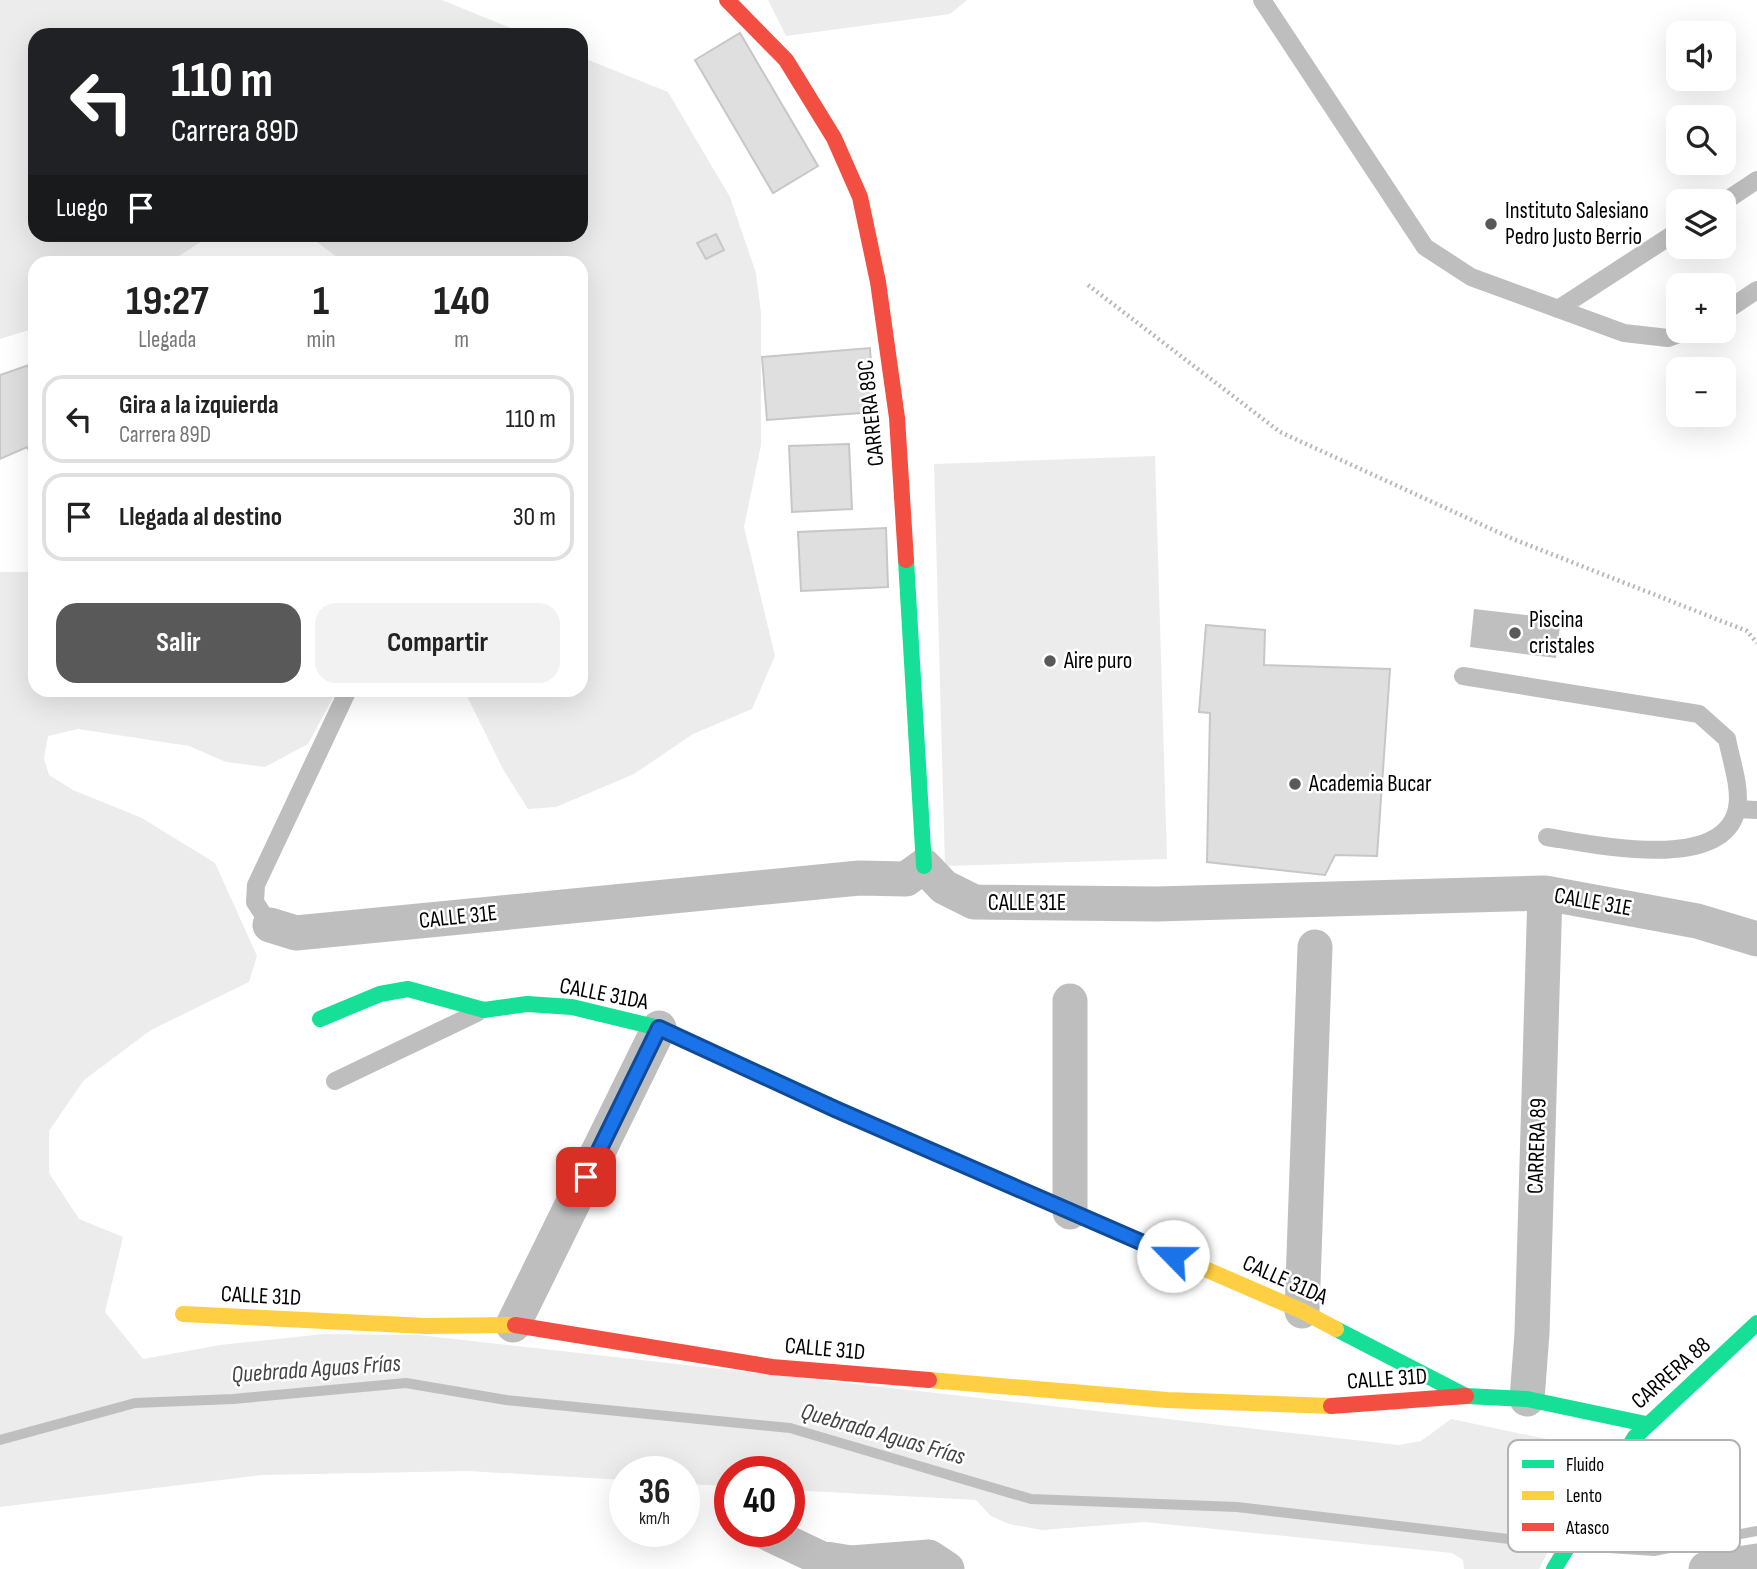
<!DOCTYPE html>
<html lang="es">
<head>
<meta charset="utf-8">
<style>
  body { margin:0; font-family:"Sofia Sans Condensed",sans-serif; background:#f2f2f2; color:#222; height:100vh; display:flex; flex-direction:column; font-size:26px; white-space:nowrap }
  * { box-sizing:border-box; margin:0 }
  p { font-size:23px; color:#767676 }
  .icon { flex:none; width:38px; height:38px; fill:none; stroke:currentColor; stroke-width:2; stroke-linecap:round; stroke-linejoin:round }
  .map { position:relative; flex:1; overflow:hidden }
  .drawer { position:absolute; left:28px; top:256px; width:560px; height:441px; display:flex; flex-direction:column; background:#fff; border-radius:21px; box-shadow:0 7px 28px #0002 }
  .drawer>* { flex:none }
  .hud { position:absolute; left:28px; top:28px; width:560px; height:214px; border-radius:21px; box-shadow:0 7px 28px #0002; background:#202124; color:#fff; overflow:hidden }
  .fabs { position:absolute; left:1666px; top:21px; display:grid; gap:14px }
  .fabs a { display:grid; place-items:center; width:70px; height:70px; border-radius:14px; background:#fff; box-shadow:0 7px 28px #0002; font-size:35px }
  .speed { position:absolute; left:609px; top:1456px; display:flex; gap:14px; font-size:35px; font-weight:700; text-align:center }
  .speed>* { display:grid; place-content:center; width:91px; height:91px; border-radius:50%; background:#fff; box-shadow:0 7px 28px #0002; line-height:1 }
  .speed small { font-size:18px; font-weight:400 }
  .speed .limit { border:10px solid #d22; background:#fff; color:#111 }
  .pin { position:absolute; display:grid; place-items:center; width:60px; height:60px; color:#fff; margin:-30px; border-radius:14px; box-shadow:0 4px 10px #0006 }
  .me { position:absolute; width:77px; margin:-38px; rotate:293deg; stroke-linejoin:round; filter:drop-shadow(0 0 5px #0008) }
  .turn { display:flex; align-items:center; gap:24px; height:147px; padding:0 28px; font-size:32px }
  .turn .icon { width:91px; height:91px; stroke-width:2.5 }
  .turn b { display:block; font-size:49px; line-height:60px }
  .then { display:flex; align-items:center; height:66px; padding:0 28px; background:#0003; gap:14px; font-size:26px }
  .eta { display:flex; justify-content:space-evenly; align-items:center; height:119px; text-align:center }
  .eta b { font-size:42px; font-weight:700; line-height:49px }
  .action { display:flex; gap:14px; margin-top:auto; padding:14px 28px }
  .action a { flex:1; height:80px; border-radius:21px; background:#595959; color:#fff; font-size:28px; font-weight:700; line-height:80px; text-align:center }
  .action a+a { background:#f2f2f2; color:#222 }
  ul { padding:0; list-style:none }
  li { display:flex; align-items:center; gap:21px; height:88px; margin:0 14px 10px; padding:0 14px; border:4px solid #e0e0e0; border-radius:21px }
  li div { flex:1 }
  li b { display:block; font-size:26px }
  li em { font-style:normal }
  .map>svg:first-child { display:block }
</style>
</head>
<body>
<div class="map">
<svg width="1757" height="1569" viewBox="0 0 1757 1569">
  <rect width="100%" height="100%" fill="#fff"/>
  <path fill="#ececec" d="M0 0H442L528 35H35V234L211 235 170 262H35V328L0 339Z
    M768 0H967L950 14 786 36Z
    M581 57 668 92 730 197 756 273 761 313V445L744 527 775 656 752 709 693 734 634 774 556 807 528 809 504 771 464 690H581V262H343L308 235 581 234Z
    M1155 456 1167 859 945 866 934 464Z
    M0 572H35V690H337L308 744 265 767 226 762 189 746 78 729 48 736 44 758 49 775 73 790 142 818 215 863 257 956 249 982 151 1030 84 1080 49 1131V1173L79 1219 123 1237 105 1312 143 1359 220 1345 324 1334 419 1335 1399 1445 1421 1441 1451 1419 1561 1442 1581 1457 1586 1477 1539 1569H1464L1463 1560 1452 1553 1145 1522 1042 1530 1009 1524 991 1516 976 1500 789 1490V1472H730V1486L684 1484V1472H625V1480L468 1471 263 1475 0 1507Z"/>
  <path fill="#bfbfbf" d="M1474 609 1561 619 1556 658 1470 647Z"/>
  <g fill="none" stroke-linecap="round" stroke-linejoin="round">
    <path stroke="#bfbfbf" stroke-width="10" d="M0 1440 135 1403 233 1399 406 1383 506 1400 790 1428 1031 1499 1237 1507 1560 1545
      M1579 1546 1654 1551 1757 1531"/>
  </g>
  <path fill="#dfdfdf" stroke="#c7c7c7" stroke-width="2" d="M740 33 818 166 773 193 695 60Z
    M716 234 724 250 706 259 697 243Z
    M870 348 874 412 767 420 762 357Z
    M35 363V452L31 454 27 447 0 459V375Z
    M849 444 852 509 792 512 789 446Z
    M886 528 888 587 801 591 798 532Z
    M1206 625 1265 630 1264 665 1390 669 1377 856 1335 855 1325 875 1207 862 1210 713 1199 712Z"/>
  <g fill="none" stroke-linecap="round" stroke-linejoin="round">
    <path stroke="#b9b9b9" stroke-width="4.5" stroke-dasharray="2 3.5" stroke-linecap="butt" d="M1088 285 1280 432 1513 539 1747 631 1757 643"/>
    <path stroke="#bebebe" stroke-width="18" d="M1262 0 1425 247 1471 277 1624 333 1668 338 1687 331
      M1724 202 1757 180
      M1558 309 1678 231
      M1724 312 1757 290
      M1463 676 1699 714 1727 739C1731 760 1741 788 1737 808 1725 874 1592 844 1547 837
      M1737 809 1757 810
      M270 925 255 902 256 885 348 690
      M335 1081 477 1013"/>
    <path stroke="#bebebe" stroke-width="35" d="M270 925 296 933 859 878 906 879 924 866 944 887 974 902 1156 904 1545 893 1697 921 1757 939
      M1070 1001V1212
      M1302 1311 1315 947
      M513 1325 659 1028
      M1527 1399 1532 1333 1545 893
      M763 1531 820 1558 851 1563 929 1557 947 1569
      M1706 1569 1757 1561"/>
    <path stroke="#16e098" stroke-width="16" d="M906 560 924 866
      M320 1019 380 994 408 989 484 1010 527 1004 572 1007 659 1028 868 1123
      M1336 1329 1466 1396 1527 1399 1646 1424
      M1554 1569 1635 1437 1757 1323"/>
    <path stroke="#ffcf43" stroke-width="16" d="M868 1123 1302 1311 1336 1329
      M183 1314 426 1326 515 1325
      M929 1380 1167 1400 1331 1406"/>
    <path stroke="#f24e42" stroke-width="16" d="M727 0 786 60 834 138 860 197 878 282 897 418 906 560
      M515 1325 772 1367 929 1380
      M1331 1406 1466 1396"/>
  </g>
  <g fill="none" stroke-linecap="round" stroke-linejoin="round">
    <g stroke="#114b97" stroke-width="18">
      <path id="route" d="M586 1177 659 1028 835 1109 1173 1256"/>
    </g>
    <use href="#route" stroke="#1a73e8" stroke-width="12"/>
  </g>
  <g fill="#595959" stroke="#fff" stroke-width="2.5">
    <circle cx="1491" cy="224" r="7"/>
    <circle cx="1515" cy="633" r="7"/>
    <circle cx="1050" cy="661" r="7"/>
    <circle cx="1295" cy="784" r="7"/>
  </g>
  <g text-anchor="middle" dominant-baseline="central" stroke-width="5" stroke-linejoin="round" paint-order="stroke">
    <g font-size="23" fill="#000" stroke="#fff" text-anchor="start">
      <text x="1505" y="211">Instituto Salesiano<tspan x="1505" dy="26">Pedro Justo Berrio</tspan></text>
      <text x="1529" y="620">Piscina<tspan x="1529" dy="26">cristales</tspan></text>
      <text x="1064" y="661">Aire puro</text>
      <text x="1309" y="784">Academia Bucar</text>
    </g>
    <g font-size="23" fill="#000" stroke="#fff">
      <text transform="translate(871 413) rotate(-96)">CARRERA 89C</text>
      <text transform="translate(1593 902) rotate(10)">CALLE 31E</text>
      <text x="1027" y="903">CALLE 31E</text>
      <text transform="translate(458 917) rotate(-6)">CALLE 31E</text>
      <text transform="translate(604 994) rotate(11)">CALLE 31DA</text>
      <text transform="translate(1537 1146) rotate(-88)">CARRERA 89</text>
      <text transform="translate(1285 1280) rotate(24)">CALLE 31DA</text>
      <text transform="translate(261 1296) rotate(3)">CALLE 31D</text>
      <text transform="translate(825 1349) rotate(5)">CALLE 31D</text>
      <text transform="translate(1671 1373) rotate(-41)">CARRERA 88</text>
      <text transform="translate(1387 1379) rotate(-4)">CALLE 31D</text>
    </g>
    <g font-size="24" font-style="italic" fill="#444" stroke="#fff">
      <text transform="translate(316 1369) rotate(-4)">Quebrada Aguas Frías</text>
      <text transform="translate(883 1434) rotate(16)">Quebrada Aguas Frías</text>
    </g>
  </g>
  <rect x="1508" y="1440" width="232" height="112" rx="10" fill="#fff" stroke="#b2b2b2" stroke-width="2"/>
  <rect x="1522" y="1460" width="32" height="8" fill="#16e098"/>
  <rect x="1522" y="1491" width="32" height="9" fill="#ffcf43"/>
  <rect x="1522" y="1523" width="32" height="8" fill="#f24e42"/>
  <g font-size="19" fill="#000">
    <text x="1566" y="1471">Fluido</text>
    <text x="1566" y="1502">Lento</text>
    <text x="1566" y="1534">Atasco</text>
  </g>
</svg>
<div class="fabs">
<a><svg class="icon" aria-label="sound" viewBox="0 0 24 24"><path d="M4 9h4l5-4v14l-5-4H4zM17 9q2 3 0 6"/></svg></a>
<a><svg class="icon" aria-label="search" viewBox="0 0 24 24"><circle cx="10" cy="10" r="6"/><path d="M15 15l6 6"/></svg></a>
<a><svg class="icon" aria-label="layers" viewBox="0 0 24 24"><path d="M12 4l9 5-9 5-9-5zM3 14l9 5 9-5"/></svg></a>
<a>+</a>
<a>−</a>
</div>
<div class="speed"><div>36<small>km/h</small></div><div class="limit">40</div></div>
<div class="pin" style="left:586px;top:1177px;background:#d93025"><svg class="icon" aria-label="arrive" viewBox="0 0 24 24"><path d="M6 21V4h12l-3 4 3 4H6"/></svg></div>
<svg class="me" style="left:1173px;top:1256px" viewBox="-20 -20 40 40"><circle r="19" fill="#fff"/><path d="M0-13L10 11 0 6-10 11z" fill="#1a73e8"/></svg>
<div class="hud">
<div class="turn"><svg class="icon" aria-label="left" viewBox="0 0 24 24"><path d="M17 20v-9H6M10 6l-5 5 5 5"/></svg><div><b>110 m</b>Carrera 89D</div></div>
<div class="then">Luego<svg class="icon" aria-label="arrive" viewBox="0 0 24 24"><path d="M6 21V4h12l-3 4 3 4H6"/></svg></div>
</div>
<section class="drawer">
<div class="eta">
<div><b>19:27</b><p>Llegada</p></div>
<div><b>1</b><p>min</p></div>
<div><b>140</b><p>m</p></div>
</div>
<ul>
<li><svg class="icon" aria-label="left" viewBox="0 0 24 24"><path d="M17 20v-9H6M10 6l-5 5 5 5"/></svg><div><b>Gira a la izquierda</b><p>Carrera 89D</p></div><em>110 m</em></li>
<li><svg class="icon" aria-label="arrive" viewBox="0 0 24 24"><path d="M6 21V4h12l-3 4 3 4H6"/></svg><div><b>Llegada al destino</b></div><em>30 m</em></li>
</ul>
<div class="action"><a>Salir</a><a>Compartir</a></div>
</section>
</div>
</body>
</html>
